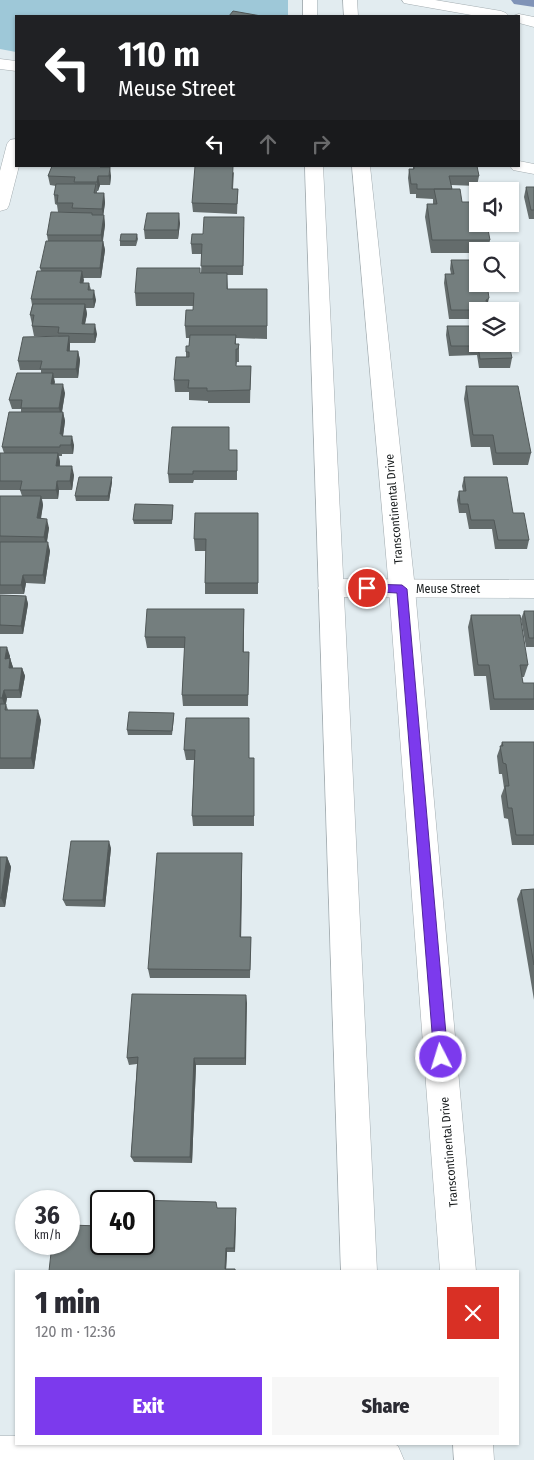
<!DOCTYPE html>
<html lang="en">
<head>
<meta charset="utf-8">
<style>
  body { margin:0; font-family:"Fira Sans Condensed",sans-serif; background:#f7f7f7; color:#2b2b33; height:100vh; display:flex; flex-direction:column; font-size:19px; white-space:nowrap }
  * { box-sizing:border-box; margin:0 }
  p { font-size:16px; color:#7c7c81 }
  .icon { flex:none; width:28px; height:28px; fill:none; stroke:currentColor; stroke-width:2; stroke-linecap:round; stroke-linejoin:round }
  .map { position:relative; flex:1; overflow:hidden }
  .details { position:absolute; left:15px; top:1270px; width:504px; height:175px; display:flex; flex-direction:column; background:#fff; border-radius:0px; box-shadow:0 1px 4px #0004 }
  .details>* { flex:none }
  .top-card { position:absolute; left:15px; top:15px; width:505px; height:152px; border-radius:0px; box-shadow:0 1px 4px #0004; background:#202124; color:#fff; overflow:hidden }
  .tools { position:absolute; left:469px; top:182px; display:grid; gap:10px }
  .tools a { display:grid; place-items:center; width:50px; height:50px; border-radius:0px; background:#fff; box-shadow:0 1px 4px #0004; font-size:25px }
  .speed { position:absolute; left:15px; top:1190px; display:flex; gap:10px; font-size:25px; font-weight:700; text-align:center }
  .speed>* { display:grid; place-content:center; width:65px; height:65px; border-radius:50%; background:#fff; box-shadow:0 1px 4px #0004; line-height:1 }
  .speed small { font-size:12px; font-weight:400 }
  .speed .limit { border:2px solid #111; border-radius:8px; background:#fff; color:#111 }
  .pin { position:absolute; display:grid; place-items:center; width:42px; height:42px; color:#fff; margin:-21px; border:2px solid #fff; border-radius:50%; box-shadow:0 1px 5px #0007 }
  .me { position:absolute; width:55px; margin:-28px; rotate:355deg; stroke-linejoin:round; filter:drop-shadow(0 0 4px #0008) }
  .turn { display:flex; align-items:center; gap:18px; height:105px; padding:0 20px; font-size:22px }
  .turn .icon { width:65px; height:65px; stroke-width:2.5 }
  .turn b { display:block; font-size:35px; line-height:42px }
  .lanes { display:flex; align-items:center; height:48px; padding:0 20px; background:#0003; justify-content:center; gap:25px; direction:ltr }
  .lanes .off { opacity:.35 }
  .round { display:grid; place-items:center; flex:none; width:52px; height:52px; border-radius:0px; background:#f7f7f7 }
  .headline { display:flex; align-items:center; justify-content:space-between; height:85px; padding:0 20px }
  h1 { font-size:30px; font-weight:800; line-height:38px }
  .action { display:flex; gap:10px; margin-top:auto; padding:10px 20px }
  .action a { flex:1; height:58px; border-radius:0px; background:#7c3aed; color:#fff; font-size:20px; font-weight:800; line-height:58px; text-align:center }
  .action a+a { background:#f7f7f7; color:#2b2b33 }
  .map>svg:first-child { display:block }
</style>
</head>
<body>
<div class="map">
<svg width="534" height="1460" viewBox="0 0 534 1460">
  <rect width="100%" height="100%" fill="#e2ecf0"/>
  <path fill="#9ec8d8" d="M0 0H288V16H16V52L0 49Z"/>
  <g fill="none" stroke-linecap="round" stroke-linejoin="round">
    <path fill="#8093b7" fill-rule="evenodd" d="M511 0H534V7L514 4Z"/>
    <g stroke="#a4adb1" stroke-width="1">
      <path id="minor" d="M0 59 16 61V71L0 69Z
        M16 139V166H19L9 205 7 209 0 211V171L7 144 10 140Z
        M519 161 534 164V174L513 170 510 166H519Z
        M331 579 534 580V598L331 597 322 595 318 588 322 581Z
        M0 1436H16V1444H394L398 1446 404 1460H0Z"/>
    </g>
    <g stroke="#a4adb1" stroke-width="1">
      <path id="tertiary" d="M303 0H317V16H303Z
        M343 0H357L358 16H344Z
        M305 166H323L377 1271H341Z
        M352 166H370L415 589 476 1271H440L389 589Z
        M346 1444H386L387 1460H347Z
        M453 1444H493L494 1460H454Z"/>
    </g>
    <g stroke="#a4adb1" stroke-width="1">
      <path id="secondary" d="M402 0H435L501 11 506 13 509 16H477L409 4 404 3Z
        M519 14 534 17V27L519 23V16H513Z"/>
    </g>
    <use href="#minor" fill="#fff" fill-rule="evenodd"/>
    <use href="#tertiary" fill="#fff" fill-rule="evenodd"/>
    <use href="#secondary" fill="#fff" fill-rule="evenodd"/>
  </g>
  <path fill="#646c6c" d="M52 166H102L111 176 110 185H100L98 191H97V193H104L105 203 103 215H104L105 225 103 241 105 250 101 278H83V283H89L91 290 96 300 94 308H86L87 314 85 324 97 334 95 343H70V351H78L80 360 78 378H54V384L65 393 62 412H63L65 421 63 436 74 445 73 454H62V456H59L60 462V466L74 475 72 490H59L58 499H42L43 505 41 519 49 528 47 542 50 551 45 584 26 583 24 594H0V496H22L20 490H0V453H4L2 447 21 412V409H12L9 400 41 373V370H20L18 361 59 336H34L32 326V324L30 315 32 305 31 299 41 271 40 268 48 241 47 235 73 213 58 212 57 205 55 204 54 195 56 186 50 185 48 176Z
    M413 166H477L479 176 477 186 451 185 452 189 462 202 490 240 488 251H478V253H431L425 217 427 204H433V199L416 198V194H410L408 178 409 169H413Z
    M234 172 233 189H238L237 214 193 212 192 203Z
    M526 187H534V219H529L524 197Z
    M180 223 178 239H145L144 230Z
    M244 227 243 275H227L228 289H267V339L236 338V344H239V362H237L236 366H251L250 403H208V401L189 400V392H175L174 380 186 357V352L189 346 190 338H186L185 326 193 310 194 306H136L135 293 200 268V273H201L202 254H192L191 244 203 234Z
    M137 234 138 239 136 246H120V241Z
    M451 260 488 310 487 311H478V319H449L444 283 445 274H451L450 269Z
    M447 326 512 358 510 368H479L477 355 449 356 446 335Z
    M466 386 531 453 528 465H493L490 447H471L464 399Z
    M229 427V450H237V480H194L193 483H169L168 474Z
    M464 477 513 513 529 540 527 549H495L492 529H469L466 513H459L457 500 459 491H463L462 486Z
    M112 482 109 501H76L75 496Z
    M173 505 172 524H134L133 520Z
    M258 513V594H205V583L206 551H195L194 539Z
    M0 595 26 596 28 604 23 634H0Z
    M244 609V652H249L248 706H183L182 695 185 648H147L145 637Z
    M524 611H534V647H526L521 619Z
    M471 615 528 665 524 677H522L523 683H534V710H490L486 676H474L468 627Z
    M0 647 10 656V658L13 668H22L25 676 21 698H7L6 704 8 710 41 720 34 769H0Z
    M174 713V717L172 735H128L127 730Z
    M249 718V758H254V826H193L192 816 194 760H186L184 750Z
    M502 742H534V845H512L508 819 504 818 501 796 504 788 502 774H499L497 756Z
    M111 848 105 907 66 906 63 900Z
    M0 857H7L11 867 5 907H0Z
    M242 863 241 937H251L250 978H150L148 969Z
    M534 889V1000L517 899 521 890Z
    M246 995V1065H196L192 1163 134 1162 131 1157 137 1064 129 1065 127 1058Z
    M217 1208H236V1213L235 1252H227L226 1269H235L236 1271H49L101 1244Z"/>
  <path fill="#515858" d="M110 167 111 176 110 185 109 176Z
    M98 176 100 185 98 191 97 182Z
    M104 193 105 203 103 218 102 209Z
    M179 213 180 223 178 239V230Z
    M104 215 105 225 102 244 101 235Z
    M103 241 105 250 101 278 100 268Z
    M82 271 84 280 82 292 80 283Z
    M94 290 96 300 94 308 93 299Z
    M489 298 487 307 486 300Z
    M85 304 87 314 83 333 82 324Z
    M95 324 97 334 95 343 94 334Z
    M69 336 70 345 68 360 67 351Z
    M78 351 80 360 78 378 76 369Z
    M53 373 55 382 53 393 51 384Z
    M63 384 65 393 61 417 59 408Z
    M63 412 65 421 63 436 64 443V445L62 438 60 434Z
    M72 436 74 445 73 454 71 445Z
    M58 453 60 462 58 475 56 466Z
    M72 466 74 475 72 490 70 481Z
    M112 477V482L109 501 108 496Z
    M57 481 59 490 58 499 56 490Z
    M41 496 43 505 39 527 37 518Z
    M47 519 49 528 46 546 44 537Z
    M48 542 50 551 45 584 43 575Z
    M23 575 26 583 24 594 21 585Z
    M26 596 28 604 23 634 21 626Z
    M7 647 10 656 8 667 5 659Z
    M10 658 13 667 11 676 9 668Z
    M22 668 25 676 21 698 19 690Z
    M4 690 7 698 5 707 2 698Z
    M38 710 41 720 34 769 31 758Z
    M109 841 111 848 105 907 103 900Z
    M242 853V863L241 945 240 937Z
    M7 857 11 867 5 907 1 898Z
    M246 995 247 1003 246 1065 245 1058Z
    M194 1058 196 1065 192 1163 190 1157Z
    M236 1208V1213L235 1252 234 1248Z
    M226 1248 227 1252 226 1271 225 1269Z"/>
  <path fill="#747e7e" stroke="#515858" d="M233 11 261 16H229Z
    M52 166H100V167H110L109 176H98L97 182H74L75 177 48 176Z
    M195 166H233L232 189H238L237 204 192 203Z
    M414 166H477L479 176H449L452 189H417V184H411L409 169H414Z
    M56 184H96L94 193H104L102 209 72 208 73 203H57L58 195H54Z
    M526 187H534V210H531Z
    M434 189H460L462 202H478V224H487L490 240H432L427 204H437Z
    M51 212 92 213V215H104L101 235H47Z
    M147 213H179L178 230H144Z
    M204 217H244L243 266H201L202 244H191L192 234H203Z
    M121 234H137L136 241H120Z
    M46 241H103L100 268H40Z
    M451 260H478V284H483L484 289 488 291 489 298 486 300 488 310H451L445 274H454Z
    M137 268H200V273H227V289H267V326H185L186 310H193L194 293H135Z
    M37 271H82L80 283H89L88 290H94L93 299H31Z
    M33 304H85L82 324H95L94 334 58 333 59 327 32 326 34 315H30Z
    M447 326H478V344H509L512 358 480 359 478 346H451Z
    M190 335H236L235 344H239L238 349H236V366H251L250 390 207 391V388H188L189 380H174L176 357H189V352H186V346H189Z
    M69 336 67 351H78L76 369H40L42 361H18L23 337Z
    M17 373H53L51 384H63L59 408H21L22 400H9Z
    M466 386H518L531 453H496L493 435H473Z
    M9 412H63L60 434H62V436H72L71 445H60V447H2Z
    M172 427H229V450H237V471H193V474H168Z
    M0 453H58L56 466H72L70 481H57L56 490H20L22 481H0Z
    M79 477H112L108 496H75Z
    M464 477H507L513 513H524L529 540H498L494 520H471L468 504H460L459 491H466Z
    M0 496H41L37 518 47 519 44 537 0 536Z
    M135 504 173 505 172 520H133Z
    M195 513H258V583H205L206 539H194Z
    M0 542H48L43 575H23L21 585H0Z
    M0 595 26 596 21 626 0 625Z
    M147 609H244L243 652H249L248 695H182L185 637H145Z
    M524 611H534V638H529Z
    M471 615H520L528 665H520L523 683H534V699H494L489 665H478Z
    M0 647H7L5 659 10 658 9 668H22L19 690H4L2 698H0Z
    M0 704H6L5 710H38L31 758H0Z
    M129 712 174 713 172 731 127 730Z
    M186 718H249V758H254V816H192L195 750H184Z
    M502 742H534V835H516L512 808H508L505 786H509L506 764 503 763 500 746H503Z
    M71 841H109L103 900H63Z
    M157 853H242L240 937H251L250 970 148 969Z
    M0 857H7L1 898H0Z
    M534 889V965L521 890Z
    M132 994 246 995 245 1058H194L190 1157H131L138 1057 127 1058Z
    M133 1200 216 1202 217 1208H236L234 1248H226L225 1269H235V1271H49L52 1244H69V1225L101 1226V1244H144V1201H133Z"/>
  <path fill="#7c3aed" stroke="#51269a" d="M367 584 402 585 407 589 448 1057 446 1062 441 1064 436 1062 434 1057 397 593 363 591 361 588Z"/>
  <g text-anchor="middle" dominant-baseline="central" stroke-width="4" stroke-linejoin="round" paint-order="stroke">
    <g font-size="12" fill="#181c1d" stroke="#fff">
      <text transform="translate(394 509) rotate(-95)">Transcontinental Drive</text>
      <text x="448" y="589">Meuse Street</text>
      <text transform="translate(449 1152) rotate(-95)">Transcontinental Drive</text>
    </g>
  </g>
</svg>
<div class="tools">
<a><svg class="icon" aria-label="sound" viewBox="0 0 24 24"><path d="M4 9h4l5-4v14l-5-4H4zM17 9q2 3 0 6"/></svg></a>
<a><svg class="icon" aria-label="search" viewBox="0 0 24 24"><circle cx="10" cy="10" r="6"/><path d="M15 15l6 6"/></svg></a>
<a><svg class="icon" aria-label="layers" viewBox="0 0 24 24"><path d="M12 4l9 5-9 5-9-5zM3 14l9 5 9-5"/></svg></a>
</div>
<div class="speed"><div>36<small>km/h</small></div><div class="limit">40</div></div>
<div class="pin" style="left:367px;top:588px;background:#d93025"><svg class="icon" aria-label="arrive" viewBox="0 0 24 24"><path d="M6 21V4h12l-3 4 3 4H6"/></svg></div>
<svg class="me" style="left:441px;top:1057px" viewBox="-20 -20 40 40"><circle r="17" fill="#7c3aed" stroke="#fff" stroke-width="3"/><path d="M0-11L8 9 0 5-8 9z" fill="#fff"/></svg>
<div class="top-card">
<div class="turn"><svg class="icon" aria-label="left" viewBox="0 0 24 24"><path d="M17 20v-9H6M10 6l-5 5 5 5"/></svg><div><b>110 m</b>Meuse Street</div></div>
<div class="lanes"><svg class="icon" aria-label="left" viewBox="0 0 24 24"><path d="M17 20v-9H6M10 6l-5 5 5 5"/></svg><svg class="icon off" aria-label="ahead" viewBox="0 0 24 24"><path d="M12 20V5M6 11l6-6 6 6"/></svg><svg class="icon off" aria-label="right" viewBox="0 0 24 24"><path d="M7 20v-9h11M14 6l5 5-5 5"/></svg></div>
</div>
<section class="details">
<div class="headline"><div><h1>1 min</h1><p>120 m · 12:36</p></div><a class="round" style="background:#d93025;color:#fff"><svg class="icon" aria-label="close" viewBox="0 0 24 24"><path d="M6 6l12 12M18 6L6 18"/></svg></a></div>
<div class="action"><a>Exit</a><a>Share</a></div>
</section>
</div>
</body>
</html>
